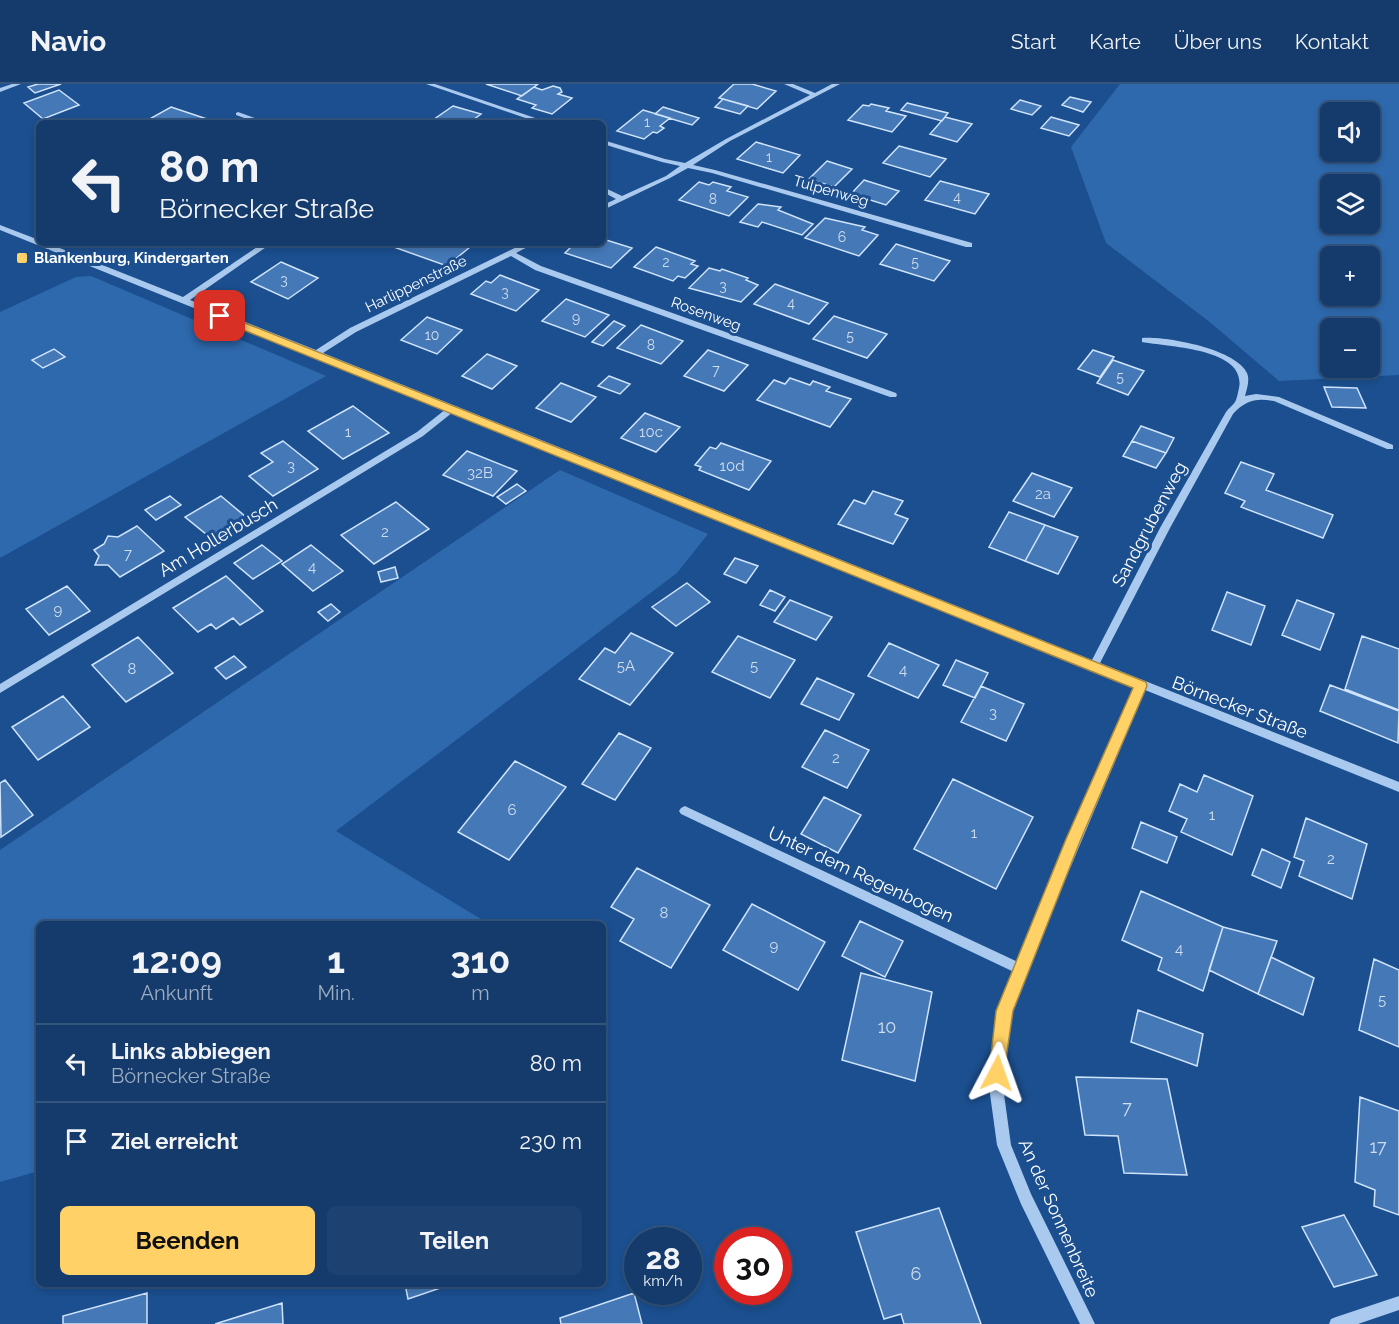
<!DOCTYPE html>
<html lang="de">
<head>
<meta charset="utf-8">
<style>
  body { margin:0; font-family:Raleway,sans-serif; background:#1d4271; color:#f1f3f6; height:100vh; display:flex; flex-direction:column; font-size:22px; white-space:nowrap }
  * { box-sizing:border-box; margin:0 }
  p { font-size:20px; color:#9dadc1 }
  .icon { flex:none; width:33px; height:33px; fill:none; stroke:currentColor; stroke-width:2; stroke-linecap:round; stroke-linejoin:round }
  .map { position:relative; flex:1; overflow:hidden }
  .drawer { position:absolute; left:36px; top:837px; width:570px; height:366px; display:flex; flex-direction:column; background:#143b6b; border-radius:9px; box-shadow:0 3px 9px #0003,0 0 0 2px #33557e }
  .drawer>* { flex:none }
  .guide { position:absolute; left:36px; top:36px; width:570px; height:126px; border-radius:9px; box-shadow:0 3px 9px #0003,0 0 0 2px #33557e; background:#143b6b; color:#f1f3f6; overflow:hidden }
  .buttons { position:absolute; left:1320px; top:18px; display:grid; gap:12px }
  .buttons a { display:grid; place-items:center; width:60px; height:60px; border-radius:9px; background:#143b6b; box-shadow:0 3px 9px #0003,0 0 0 2px #33557e; font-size:30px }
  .speed { position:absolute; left:624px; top:1143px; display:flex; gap:12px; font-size:30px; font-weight:700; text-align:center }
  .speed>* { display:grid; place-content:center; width:78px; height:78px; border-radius:50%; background:#143b6b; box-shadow:0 3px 9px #0003,0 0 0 2px #33557e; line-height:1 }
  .speed small { font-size:15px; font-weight:400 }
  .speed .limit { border:9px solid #d22; background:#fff; color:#111 }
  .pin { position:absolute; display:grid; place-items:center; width:51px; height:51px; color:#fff; margin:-26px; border-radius:12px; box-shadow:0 3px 9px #0006 }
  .me { position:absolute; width:66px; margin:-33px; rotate:4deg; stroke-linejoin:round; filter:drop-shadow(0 0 4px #0008) }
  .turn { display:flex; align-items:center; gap:21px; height:126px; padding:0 24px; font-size:27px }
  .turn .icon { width:78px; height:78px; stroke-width:2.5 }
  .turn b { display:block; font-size:42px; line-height:51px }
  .eta { display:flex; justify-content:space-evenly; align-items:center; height:102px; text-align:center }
  .eta b { font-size:36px; font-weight:700; line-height:42px }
  .action { display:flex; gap:12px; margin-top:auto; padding:12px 24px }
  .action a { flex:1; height:69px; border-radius:9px; background:#ffd166; color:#111; font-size:24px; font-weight:700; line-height:69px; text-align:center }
  .action a+a { background:#1d4271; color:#f1f3f6 }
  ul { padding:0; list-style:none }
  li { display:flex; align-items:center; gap:18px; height:78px; padding:0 24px; border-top:2px solid #33557e }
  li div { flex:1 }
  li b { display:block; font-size:22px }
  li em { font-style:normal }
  header { display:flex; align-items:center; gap:36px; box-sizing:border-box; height:84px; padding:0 30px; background:#143b6b; border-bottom:2px solid #33557e }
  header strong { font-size:28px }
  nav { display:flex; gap:33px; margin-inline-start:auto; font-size:21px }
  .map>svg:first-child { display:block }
</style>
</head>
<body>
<header>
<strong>Navio</strong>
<nav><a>Start</a><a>Karte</a><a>Über uns</a><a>Kontakt</a></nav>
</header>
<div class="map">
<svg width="1399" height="1240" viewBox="0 0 1399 1240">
  <rect width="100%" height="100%" fill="#1b4f8f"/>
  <path fill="#2e69ad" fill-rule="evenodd" d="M1120 0H1399V291L1279 297 1211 239 1106 159 1071 63ZM1370 28V68H1330V28ZM1370 100V140H1330V100ZM1370 172V212H1330V172ZM1370 244V284H1330V244Z
    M91 192 326 292 0 474V228L76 193Z
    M560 386 708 450 677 489 336 747 489 840H39V1087L0 1098V766Z"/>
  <path fill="#4478b7" stroke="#cfe3fa" stroke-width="1.5" d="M38 0H61L35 9 28 3Z
    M486 0H538L522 12Z
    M734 0H752L776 7 757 25 719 14Z
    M553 2 560 4 562 8 558 10 572 14 552 30 532 24 536 21 517 15 534 3 542 6Z
    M59 6 79 21 43 35 24 19Z
    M1070 13 1091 18 1083 28 1062 21Z
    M723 15 748 22 740 30 715 23Z
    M1020 16 1041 22 1032 31 1011 25Z
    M907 19 948 29 942 37 901 26Z
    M871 20 889 24 886 27 906 32 892 48 848 36 863 21 869 22Z
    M453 22 481 30 473 36 479 38H430Z
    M171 23 216 38 146 37Z
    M663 23 699 34 692 41 655 30Z
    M643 26 670 34 660 42 664 44 657 49 653 48 644 55 617 47Z
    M945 33 972 40 957 58 930 50Z
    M1051 33 1079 41 1069 52 1041 44Z
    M756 58 800 71 783 89 737 75Z
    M899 62 946 75 930 93 883 79Z
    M827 77 852 85 834 103 809 95Z
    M864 96 899 107 886 121 851 110Z
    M940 97 989 110 975 130 925 116Z
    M699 98 709 101 713 98 731 103 727 107 748 113 729 132 679 116Z
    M758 120 781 123 778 126 813 140 802 151 762 138 758 143 740 138Z
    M825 134 865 143 862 146 878 151 859 172 805 154Z
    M603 155 632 164 611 184 565 169 575 159H603Z
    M395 159H460L470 163 447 182 391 162Z
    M896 160 950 177 934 197 880 180Z
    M656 163 695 177 691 180 698 182 685 194 678 192 673 197 634 183Z
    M281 178 318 194 288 215 251 198Z
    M709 184 720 187 722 185 748 194 746 196 758 201 741 218 689 204Z
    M500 191 539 206 516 227 471 210 486 197 491 199Z
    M775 200 828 219 809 240 754 220Z
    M566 215 609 231 585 253 542 237Z
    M834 232 887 250 867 274 813 255Z
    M427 233 462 246 437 270 401 256Z
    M614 237 625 242 603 262 592 258Z
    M641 241 683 257 661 280 617 264Z
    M54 265 65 273 43 284 32 276Z
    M708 266 748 281 724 307 684 292Z
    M1093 266 1114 273 1100 293 1078 285Z
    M487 270 517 282 492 305 462 292Z
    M1113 276 1144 287 1128 311 1097 299Z
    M609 292 630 300 620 310 598 302Z
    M790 294 810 301 813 297 830 303 826 307 851 315 830 343 757 316 774 296 785 300Z
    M561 299 596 313 571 338 536 324Z
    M1324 303 1357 304 1366 324 1332 323Z
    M353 322 389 349 343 375 308 347Z
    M645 329 680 343 656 368 621 354Z
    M1141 342 1174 354 1166 369 1132 357Z
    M283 357 318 385 273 412 249 392 273 378 261 369Z
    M1132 357 1166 369 1156 384 1123 372Z
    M721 359 771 377 749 406 699 386 701 383 695 381 710 363 716 365Z
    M467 367 517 387 493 412 443 391Z
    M1241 378 1274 390 1266 406 1333 431 1323 454 1241 423 1245 417 1225 409Z
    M1032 389 1072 404 1054 433 1013 417Z
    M517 400 526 407 506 420 497 413Z
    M873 407 903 417 895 430 908 435 893 460 838 440 854 416 865 420Z
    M170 412 181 421 156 436 145 426Z
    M221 412 246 433 211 454 185 433Z
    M396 418 429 445 374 480 341 451Z
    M1009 428 1045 441 1025 477 989 463Z
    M1045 441 1078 453 1058 490 1025 477Z
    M137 442 164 467 120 493 108 481H95L99 472 94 466 104 460 108 452 118 453Z
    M262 461 282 477 253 495 234 479Z
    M311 461 343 487 313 507 282 480Z
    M735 474 758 482 746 499 724 490Z
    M395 483 398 494 381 498 378 488Z
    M226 492 263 527 240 541 233 534 216 545 211 540 198 548 173 524Z
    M687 499 710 518 676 542 652 523Z
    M67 502 90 527 49 551 26 525Z
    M770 506 785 513 775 527 760 521Z
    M1227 508 1265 522 1251 561 1212 546Z
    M790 516 832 533 816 556 774 538Z
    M1297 516 1334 530 1320 566 1282 551Z
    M331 520 340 528 328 537 318 528Z
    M631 549 673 569 630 621 579 595 605 564 615 569Z
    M738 552 795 576 770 614 712 588Z
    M1362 552 1399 565V626L1345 605Z
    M138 553 173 589 126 618 92 581Z
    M889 559 939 581 918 614 868 592Z
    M234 572 246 583 226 595 215 584Z
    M956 576 988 589 975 614 943 601Z
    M817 594 854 610 839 636 801 620Z
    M1330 601 1399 627 1398 659 1320 627Z
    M981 602 1024 620 1006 657 961 638Z
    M63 612 90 643 38 676 12 643Z
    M825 646 869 666 847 704 802 683Z
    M619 649 651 664 615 716 582 700Z
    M515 677 566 703 509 776 458 748Z
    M1204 691 1253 712 1232 771 1181 748 1187 735 1169 727 1180 700 1197 708Z
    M953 695 1033 733 996 805 914 765Z
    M5 696 33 731 1 753 0 699Z
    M824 713 861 731 838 769 801 750Z
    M1306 734 1367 760 1352 815 1299 792 1304 777 1294 773Z
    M1141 738 1177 753 1167 779 1132 764Z
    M1262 765 1290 778 1281 804 1252 791Z
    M637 784 710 821 671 884 620 857 634 835 611 823Z
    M1141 807 1223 843 1203 907 1158 886 1162 874 1122 856Z
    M752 820 825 858 798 906 723 866Z
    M860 837 903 857 885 893 842 872Z
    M1223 843 1277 857 1258 910 1209 886Z
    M1271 873 1314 894 1303 931 1258 910Z
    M1374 875 1399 886V963L1359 946Z
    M861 889 932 908 915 997 842 976Z
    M1138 926 1203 950 1197 982 1131 958Z
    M1076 993 1167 995 1187 1091 1124 1089 1118 1052 1085 1051Z
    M1360 1013 1399 1027V1131L1374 1122 1375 1106 1355 1098Z
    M939 1124 981 1240H904L901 1230 884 1235 856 1148Z
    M1344 1131 1377 1191 1334 1203 1302 1143Z
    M405 1200H452L408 1215Z
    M147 1209V1240H63V1232Z
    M634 1209 642 1240H561L560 1234Z
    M282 1219 283 1240H215Z"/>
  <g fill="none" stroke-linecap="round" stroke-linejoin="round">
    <path fill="#a9c9ee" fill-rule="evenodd" d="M12 0H21L0 8V4Z
      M426 0H435L550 39H540Z
      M784 0H793L815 9 832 0H840L730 57 693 81 715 86 972 159V163H966L712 89 688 84 670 94 603 126V121L616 115 603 108V103L622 112 666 92 680 82 662 78 603 60V56L665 75 685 79 726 55 810 11Z
      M238 28 266 38 267 39H258L236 31V29Z
      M0 141 39 156V159H47L183 213 263 159H272L190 216 316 266 350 244 525 159H535L516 169 541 182 896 309 897 311 896 313H890L535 186 511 172 356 248 323 269 1092 576 1160 444 1226 328C1228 325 1233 321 1235 318 1237 315 1238 308 1239 304 1247 264 1168 263 1142 258V254C1166 252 1236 265 1247 289 1250 296 1247 305 1245 312L1256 310 1279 313 1393 361V365H1387L1274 317C1256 314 1246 316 1233 330L1170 444 1100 579 1399 698V708L1145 606 1010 927 1004 968V1010L1011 1061 1031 1110 1095 1240H1080L1021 1120 997 1061 990 1010 992 968 998 927 1014 888 681 730 679 727 681 724 685 722 689 724 1018 878 1136 602 1096 586H1089L1088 583 453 328 423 352 0 609V600L417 348 446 325 317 273H312L311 271 0 146Z
      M1399 1212V1226L1358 1240H1329L1331 1235 1336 1233Z"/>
  </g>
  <path fill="#ffd166" stroke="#a68842" stroke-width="1.5" d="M220 229 1146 598 1147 602 1081 755 1013 927 1003 995 997 998 991 995 989 989 996 927 1066 755 1133 604 216 235 214 232Z"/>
  <rect fill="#ffd166" stroke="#1b4f8f" stroke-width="2" x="16" y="168" width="12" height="12" rx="3"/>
  <g text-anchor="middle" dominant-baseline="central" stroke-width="6" stroke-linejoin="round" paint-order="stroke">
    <g font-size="14" fill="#d0dded">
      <text x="647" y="38">1</text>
      <text x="769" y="73">1</text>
      <text x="957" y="113">4</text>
      <text x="713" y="115">8</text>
      <text x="842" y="153">6</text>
      <text x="666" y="178">2</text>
      <text x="915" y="178">5</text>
      <text x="284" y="196">3</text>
      <text x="723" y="202">3</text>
      <text x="505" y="208">3</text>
      <text x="791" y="219">4</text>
      <text x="576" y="234">9</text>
      <text x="432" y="251">10</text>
      <text x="850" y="252">5</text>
      <text x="651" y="261">8</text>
      <text x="716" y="286">7</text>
      <text x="1120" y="293">5</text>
    </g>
    <g font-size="15" fill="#fff" stroke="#1b4f8f">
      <text transform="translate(831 107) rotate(16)">Tulpenweg</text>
      <text transform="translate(416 200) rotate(-26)">Harlippenstraße</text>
      <text transform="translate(706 230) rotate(20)">Rosenweg</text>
    </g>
    <g font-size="15" font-weight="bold" fill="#fff" stroke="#1b4f8f" text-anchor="start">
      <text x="34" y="174">Blankenburg, Kindergarten</text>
    </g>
    <g font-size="15" fill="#d0dded">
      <text x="348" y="348">1</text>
      <text x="651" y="348">10c</text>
      <text x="291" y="382">3</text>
      <text x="732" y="382">10d</text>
      <text x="480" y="389">32B</text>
      <text x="1043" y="410">2a</text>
      <text x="385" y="448">2</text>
      <text x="128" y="470">7</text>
      <text x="312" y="483">4</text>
      <text x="58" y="526">9</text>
      <text x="626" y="582">5A</text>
      <text x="754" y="582">5</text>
      <text x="132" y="585">8</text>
      <text x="903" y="586">4</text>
      <text x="993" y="629">3</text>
      <text x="836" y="674">2</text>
      <text x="512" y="726">6</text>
      <text x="1212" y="731">1</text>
      <text x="974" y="749">1</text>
      <text x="1331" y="775">2</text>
      <text x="664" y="829">8</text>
      <text x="774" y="862">9</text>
      <text x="1179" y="865">4</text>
      <text x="1382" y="916">5</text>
    </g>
    <g font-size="18" fill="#fff" stroke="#1b4f8f">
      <text transform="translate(1149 440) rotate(-62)">Sandgrubenweg</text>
      <text transform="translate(218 453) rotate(-31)">Am Hollerbusch</text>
      <text transform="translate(1240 623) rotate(21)">Börnecker Straße</text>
      <text transform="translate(861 790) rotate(25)">Unter dem Regenbogen</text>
      <text transform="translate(1059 1134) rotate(66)">An der Sonnenbreite</text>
    </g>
    <g font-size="18" fill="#d0dded">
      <text x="887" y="942">10</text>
      <text x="1127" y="1023">7</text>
      <text x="1378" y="1062">17</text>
      <text x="916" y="1189">6</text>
    </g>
  </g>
</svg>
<div class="buttons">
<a><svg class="icon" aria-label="sound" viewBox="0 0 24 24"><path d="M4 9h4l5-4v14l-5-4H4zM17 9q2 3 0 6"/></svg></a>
<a><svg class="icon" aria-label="layers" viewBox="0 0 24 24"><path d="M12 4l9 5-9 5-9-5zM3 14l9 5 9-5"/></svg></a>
<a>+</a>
<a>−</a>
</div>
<div class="speed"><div>28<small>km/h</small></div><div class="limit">30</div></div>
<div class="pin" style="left:220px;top:232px;background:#d93025"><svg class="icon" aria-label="arrive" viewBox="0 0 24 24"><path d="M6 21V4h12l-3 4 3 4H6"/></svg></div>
<svg class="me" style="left:997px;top:989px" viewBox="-20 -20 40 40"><path d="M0-17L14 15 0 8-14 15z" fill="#ffd166" stroke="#fff" stroke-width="4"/></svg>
<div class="guide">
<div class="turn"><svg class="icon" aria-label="left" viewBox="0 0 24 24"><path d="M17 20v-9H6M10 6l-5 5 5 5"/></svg><div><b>80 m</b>Börnecker Straße</div></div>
</div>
<section class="drawer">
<div class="eta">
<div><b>12:09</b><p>Ankunft</p></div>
<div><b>1</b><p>Min.</p></div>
<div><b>310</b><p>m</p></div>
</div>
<ul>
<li><svg class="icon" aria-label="left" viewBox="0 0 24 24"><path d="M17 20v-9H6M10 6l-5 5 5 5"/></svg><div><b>Links abbiegen</b><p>Börnecker Straße</p></div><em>80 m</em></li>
<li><svg class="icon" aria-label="arrive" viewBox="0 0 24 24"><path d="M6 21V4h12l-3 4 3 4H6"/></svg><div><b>Ziel erreicht</b></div><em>230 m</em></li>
</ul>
<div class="action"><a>Beenden</a><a>Teilen</a></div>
</section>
</div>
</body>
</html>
